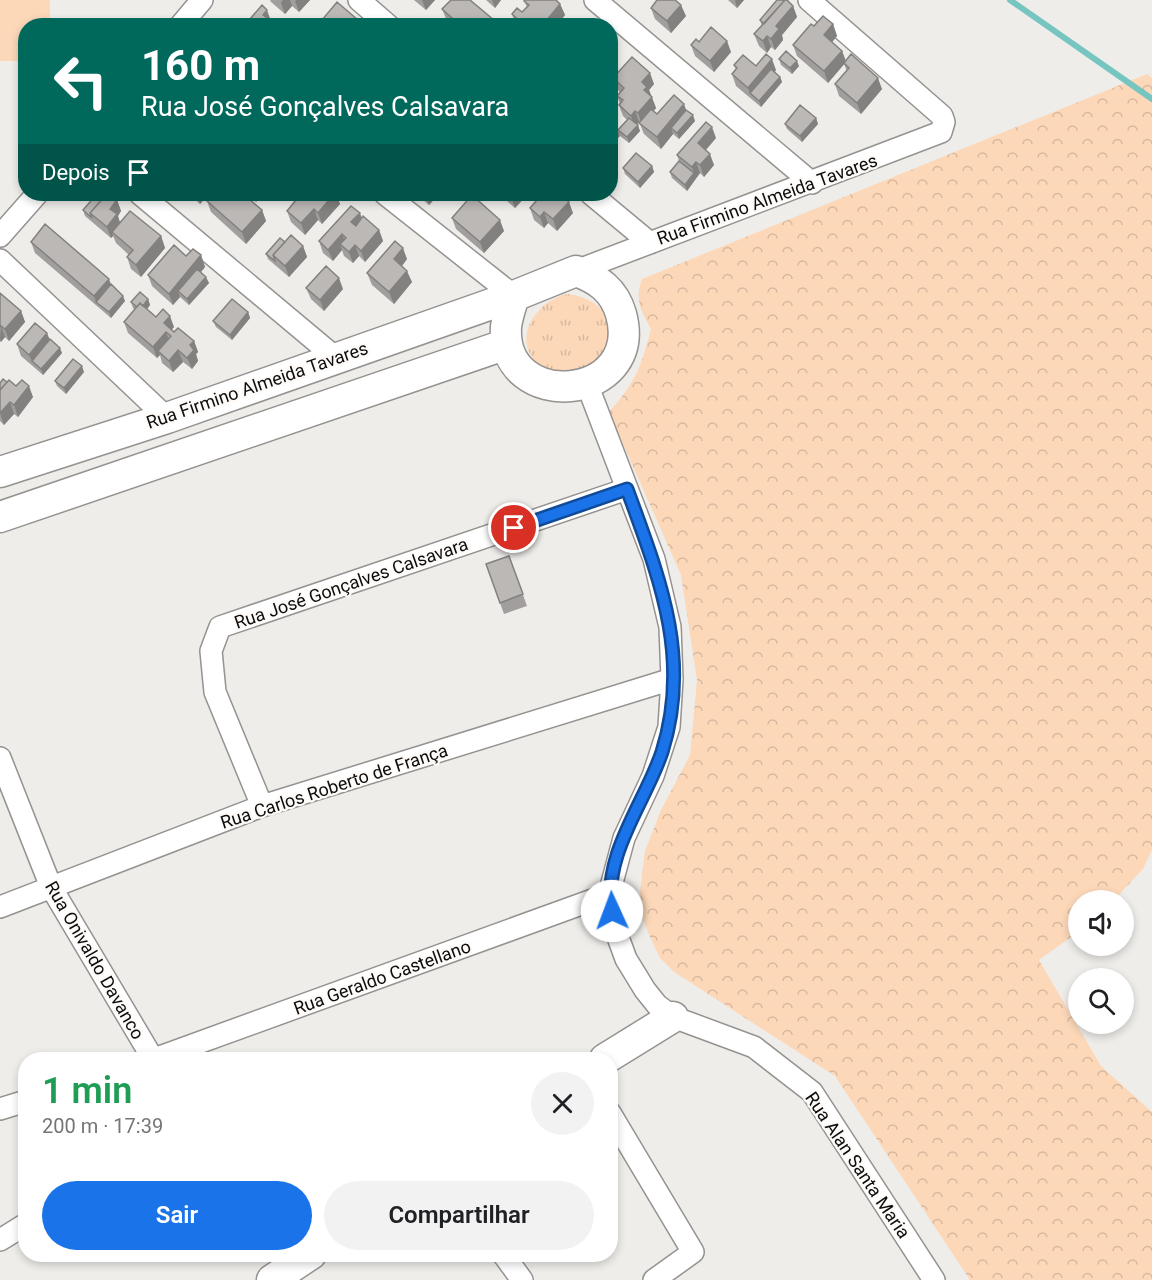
<!DOCTYPE html>
<html lang="pt">
<head>
<meta charset="utf-8">
<style>
  body { margin:0; font-family:Roboto,sans-serif; background:#f2f2f2; color:#202124; height:100vh; display:flex; flex-direction:column; font-size:22px; white-space:nowrap }
  * { box-sizing:border-box; margin:0 }
  p { font-size:20px; color:#757577 }
  .icon { flex:none; width:33px; height:33px; fill:none; stroke:currentColor; stroke-width:2; stroke-linecap:round; stroke-linejoin:round }
  .map { position:relative; flex:1; overflow:hidden }
  .panel { position:absolute; left:18px; top:1052px; width:600px; height:210px; display:flex; flex-direction:column; background:#fff; border-radius:24px; box-shadow:0 3px 9px #0003 }
  .panel>* { flex:none }
  .hud { position:absolute; left:18px; top:18px; width:600px; height:183px; border-radius:24px; box-shadow:0 3px 9px #0003; background:#00695c; color:#fff; overflow:hidden }
  .fabs { position:absolute; left:1068px; top:890px; display:grid; gap:12px }
  .fabs a { display:grid; place-items:center; width:66px; height:66px; border-radius:50%; background:#fff; box-shadow:0 3px 9px #0003; font-size:30px }
  .pin { position:absolute; display:grid; place-items:center; width:51px; height:51px; color:#fff; margin:-26px; border:3px solid #fff; border-radius:50%; box-shadow:0 2px 6px #0007 }
  .me { position:absolute; width:66px; margin:-33px; rotate:358deg; stroke-linejoin:round; filter:drop-shadow(0 0 4px #0008) }
  .turn { display:flex; align-items:center; gap:21px; height:126px; padding:0 24px; font-size:27px }
  .turn .icon { width:78px; height:78px; stroke-width:2.5 }
  .turn b { display:block; font-size:42px; line-height:51px }
  .then { display:flex; align-items:center; height:57px; padding:0 24px; background:#0003; gap:12px; font-size:22px }
  .round { display:grid; place-items:center; flex:none; width:63px; height:63px; border-radius:32px; background:#f2f2f2 }
  .summary { display:flex; align-items:center; justify-content:space-between; height:102px; padding:0 24px }
  h1 { font-size:36px; font-weight:600; line-height:45px; color:#1e9e55 }
  .primary-button { display:flex; gap:12px; margin-top:auto; padding:12px 24px }
  .primary-button a { flex:1; height:69px; border-radius:36px; background:#1a73e8; color:#fff; font-size:24px; font-weight:600; line-height:69px; text-align:center }
  .primary-button a+a { background:#f2f2f2; color:#202124 }
  .map>svg:first-child { display:block }
</style>
</head>
<body>
<div class="map">
<svg width="1152" height="1280" viewBox="0 0 1152 1280">
  <defs>
    <pattern id="grass-tufts" width="24" height="20" patternUnits="userSpaceOnUse" patternTransform="scale(1.5)"><rect width="24" height="20" fill="#fcd8b9"/><path d="M3 7l-1-3M5 7V3M7 7l1-3M15 17l-1-3M17 17v-4M19 17l1-3" fill="none" stroke="#d7b89e"/></pattern>
    <pattern id="forest-crowns" width="20" height="18" patternUnits="userSpaceOnUse" patternTransform="scale(1.5)"><rect width="20" height="18" fill="#fcd8b9"/><path d="M2 6a3 3 0 1 1 6 0M12 15a3 3 0 1 1 6 0" fill="none" stroke="#d7b89e"/></pattern>
  </defs>
  <rect width="100%" height="100%" fill="#efedea"/>
  <path fill="url(#grass-tufts)" d="M567 294C588 296 610 308 611 333 611 341 605 353 602 361L565 377C557 374 546 371 539 365 510 339 536 301 567 294Z"/>
  <path fill="url(#forest-crowns)" d="M1147 74 1152 78V850L1143 869 1114 900H1078V932L1039 960 1101 1066 1152 1112V1280H970L835 1076 674 972 660 958 650 937 641 915 640 892 645 851 661 810 690 755 697 680 681 575 609 412C636 382 641 367 651 329 641 311 634 300 642 279Z"/>
  <path fill="#fcd8b9" d="M0 0H50V25L26 26 25 61H0Z"/>
  <g fill="none" stroke-linecap="round" stroke-linejoin="round">
    <path stroke="#77c5c1" stroke-width="6" d="M1010 0 1152 99"/>
    <g stroke="#959290" stroke-width="24">
      <path id="street" d="M359 0 389 26
        M595 0 812 183
        M180 26 202 0
        M140 194 336 358
        M385 194 514 296
        M591 194 650 243
        M0 236 37 194
        M0 260 167 418
        M576 271 941 132 944 122 942 116 809 0
        M587 384 654 559 670 627 672 679 669 727 653 776 624 838 609 894 615 929 626 959 645 990 657 1005 673 1017 754 1047 812 1092 934 1280
        M0 758 51 887 153 1059
        M262 806 215 692 211 651 220 627 627 489
        M0 907 262 806 672 679
        M154 1059 609 894
        M0 1109 26 1101
        M610 1113 693 1252 654 1280
        M0 1240 26 1224
        M503 1254 522 1280"/>
    </g>
    <g stroke="#959290" stroke-width="33">
      <path id="secondary" d="M576 271C598 279 614 290 621 314 645 402 501 414 506 327 507 317 511 306 514 296Z
        M0 472 167 418 514 296
        M0 517 507 344
        M605 1059 673 1017
        M272 1280 311 1254"/>
    </g>
    <use href="#street" stroke="#fff" stroke-width="21"/>
    <use href="#secondary" stroke="#fff" stroke-width="30"/>
  </g>
  <path fill="#a19e9d" d="M270 0H310L299 12 292 6 285 14 271 2Z
    M414 0H435L426 10Z
    M486 0H501L495 8Z
    M728 0H744L737 8Z
    M524 1 560 4 565 15 556 26H516L512 14 522 12 527 7Z
    M793 6 797 17 782 35 783 40 775 50 771 47 767 53 759 46 754 34 762 26 760 20Z
    M651 8 686 16 671 33 655 19Z
    M442 9 501 26H452L447 21Z
    M833 24 837 36 832 42 842 51 846 61 882 89 861 114 839 96 835 84 847 71 844 64 828 83 797 56 793 45 814 26Z
    M699 42 731 52 714 72 695 56 691 45Z
    M779 59 799 66 792 74 781 65Z
    M734 65 756 66 776 70 775 72 780 77 782 82 761 107 736 86 732 74 736 70Z
    M613 78 654 84 649 90 656 108 654 111 657 114 686 110 695 121 679 139 673 134 661 149 644 134 639 122 637 125 640 131 629 143 620 136 618 130 627 120 623 116 619 105 620 103 617 96 620 92 617 89Z
    M816 118 818 124 802 142 787 129 785 124Z
    M716 138 706 150 714 165 704 177 700 173 687 191 672 178 670 172 679 161 677 155Z
    M652 166 654 172 640 188 625 174 623 168Z
    M189 194H209L200 204Z
    M247 194H263L256 202Z
    M273 194H303H302L305 197 308 194H336L340 204 322 224 318 220 305 235 291 222 287 211 295 200 288 194 282 201Z
    M416 194H439L429 205Z
    M499 194H528L515 208Z
    M533 196 573 213 557 231 548 223 544 228 534 220 530 208 535 202Z
    M117 200 121 211 118 216 120 223 161 236 165 248 141 277 131 269 127 257 129 255 116 243 113 236 111 238 85 216 83 210Z
    M207 201 262 210 266 221 246 244 211 212Z
    M362 218 379 230 383 241 365 262 359 256 353 263 344 256 342 250 333 261 323 253 319 241Z
    M452 218 504 231 484 253 456 229Z
    M31 242 111 284 125 301 111 318 35 253Z
    M285 242 303 246 307 257 289 277 268 259 266 254Z
    M201 255 205 267 201 272 209 283 189 305 180 297 173 305 152 286 148 275 186 256Z
    M407 259 402 266 412 282 394 304 372 285 367 273Z
    M306 288 343 289 324 311 311 299Z
    M0 293 21 311 25 322 9 341 5 337 1 342 0 341Z
    M148 299 150 305 147 309 156 317 174 327 172 329 174 332 194 341 198 352 196 354 198 361 192 369 183 362 173 372 162 363 160 355 157 358 128 333 124 322 135 310 133 308 131 302Z
    M248 312 250 318 232 340 216 327 213 321Z
    M50 339 62 353 43 375 21 356 17 344Z
    M84 372 66 394 57 386 55 381Z
    M7 382 16 386 33 397 18 417 14 414 4 425 0 421V383Z
    M509 556 527 606 504 614 486 564Z"/>
  <path fill="#83817f" d="M283 0H290L292 6 285 14 281 3Z
    M296 0H310L299 12 295 1Z
    M422 0H435L426 10Z
    M492 0H501L495 8Z
    M735 0H744L737 8Z
    M560 4 565 15 556 26H542Z
    M681 5 686 16 671 33 667 21Z
    M793 6 797 17 782 35 783 40 775 50 771 39 776 26Z
    M267 10 271 21 263 15Z
    M833 24 837 36 828 47 824 35Z
    M767 36 771 47 767 53 763 41Z
    M727 41 731 52 714 72 710 61Z
    M842 51 846 62 828 83 824 71Z
    M772 59 776 70 754 97 750 93 748 88Z
    M797 61 799 66 792 74 790 68Z
    M650 73 654 84 649 90 656 108 642 125 638 113 642 82Z
    M780 77 782 82 761 107 759 101Z
    M878 78 882 89 861 114 857 103Z
    M684 104 688 115 671 128 673 134 661 149 657 137Z
    M635 111 639 122 635 127 631 116Z
    M693 115 695 121 679 139 677 133Z
    M816 118 818 124 802 142 800 136Z
    M616 124 620 136 610 147V131Z
    M638 125 640 131 629 143 627 137Z
    M712 127 716 138 702 154 698 143Z
    M710 154 714 165 704 177 700 165Z
    M696 162 700 173 687 191 685 185 694 173 692 167Z
    M652 166 654 172 640 188 638 182Z
    M202 194H209L200 204 198 198Z
    M253 194H263L256 202Z
    M279 194H288L282 201Z
    M293 194H303L296 201Z
    M334 194H336L340 204 322 224 318 213Z
    M425 194H439L429 205Z
    M514 194H528L515 208 511 197Z
    M117 200 121 211 118 216 121 226 112 232 113 236 111 238 107 227 110 209Z
    M569 202 573 213 557 231 553 219Z
    M314 209 318 220 305 235 301 223Z
    M262 210 266 221 246 244 242 232Z
    M544 212 548 223 544 228 540 217Z
    M360 213 364 224 356 234 351 222Z
    M500 220 504 231 484 253 480 242Z
    M379 230 383 241 365 262 361 251Z
    M342 234 346 245 340 244 342 250 333 261 328 250Z
    M161 236 165 248 141 277 136 265Z
    M355 245 359 256 353 263 349 252Z
    M303 246 307 257 289 277 285 266Z
    M403 248 407 259 398 271 394 259Z
    M201 255 205 267 182 295 178 291 180 297 173 305 169 294Z
    M407 271 412 282 394 304 389 292Z
    M206 277 209 283 189 305 187 299Z
    M339 278 343 289 324 311 320 300Z
    M109 279 113 290 96 302 94 296Z
    M123 296 125 301 111 318 109 312Z
    M148 299 150 305 142 316 139 310Z
    M21 311 25 322 9 341 5 329Z
    M248 312 250 318 232 340 230 335Z
    M170 316 174 327 168 334 164 323Z
    M1 326 5 337 1 342 0 339Z
    M166 332 170 343 158 351 160 355 157 358 153 347Z
    M47 333 52 345 32 361 29 355Z
    M194 341 198 352 196 354 198 361 192 369 187 358 190 345Z
    M60 348 62 353 43 375 41 369Z
    M178 350 183 362 173 372 169 361Z
    M82 366 84 372 66 394 64 388Z
    M29 386 33 397 18 417 14 405Z
    M10 402 14 414 4 425 0 413Z"/>
  <path fill="#bbb8b6" stroke="#83817f" stroke-width="1.5" d="M451 0H470L501 26H461L442 9Z
    M525 0H556L560 4 542 26H525L512 14 517 8 522 12 529 5 524 1Z
    M657 0H675L681 5 667 21 651 8Z
    M777 0H782L784 1 764 24 760 20Z
    M785 0H787L793 6 776 26 779 29 771 39 767 36 763 41 754 34Z
    M337 2 365 26H317Z
    M262 5 267 10 263 15 274 24 272 26H244Z
    M823 16 833 24 824 35 842 51 824 71 793 45 811 24 814 26Z
    M711 27 727 41 710 61 691 45 696 39 699 42Z
    M786 51 797 61 790 68 779 59Z
    M766 54 772 59 748 88 732 74 737 68 734 65 743 55 756 66Z
    M851 54 878 78 857 103 835 84 849 68 844 63Z
    M632 57 650 73 642 82 647 87 644 90 652 97 638 113 635 111 631 116 619 105 623 100 617 96 624 88 613 78Z
    M771 69 780 77 759 101 750 93Z
    M674 95 684 104 657 137 639 123 651 109 657 114Z
    M800 105 816 118 800 136 785 124Z
    M686 110 693 115 677 133 671 128Z
    M629 118 638 125 627 137 618 130Z
    M610 119 616 124 610 131Z
    M706 122 712 127 698 143 710 154 700 165 696 162 692 167 677 155Z
    M636 153 652 166 638 182 623 168Z
    M679 161 694 173 685 185 670 172Z
    M97 194H105L106 195 90 213 92 218 83 210Z
    M107 194H109L117 200 110 209 117 214 107 227 90 213Z
    M193 194H202L198 198Z
    M213 194H243L262 210 242 232 207 201Z
    M301 194 305 197 308 194H334L318 213 314 209 301 223 287 211Z
    M507 194H514L511 197Z
    M536 194H543L544 195 545 194H559L569 202 553 219 544 212 540 217 530 208 537 200 533 196Z
    M472 195 500 220 480 242 452 218Z
    M351 206 360 213 351 222 356 226 363 216 379 230 361 251 355 245 349 252 340 244 346 238 342 234 328 250 319 241Z
    M130 211 161 236 136 265 127 257 133 250 112 232Z
    M45 224 109 279 94 296 31 242Z
    M291 235 303 246 285 266 273 255Z
    M280 238 285 242 273 255 275 261 266 254Z
    M395 241 403 248 394 259 407 271 389 292 367 273Z
    M174 245 186 256 193 249 201 255 169 294 148 275Z
    M326 266 339 278 320 300 306 288Z
    M197 269 206 277 187 299 178 291Z
    M111 284 123 296 109 312 96 302Z
    M140 292 148 299 143 306 140 303 137 307 131 302Z
    M0 293 21 311 5 329 1 326 0 327Z
    M232 299 248 312 230 335 213 321Z
    M140 303 156 317 163 309 170 316 164 323 174 332 178 328 194 341 190 345 194 350 187 358 178 350 169 361 158 351 171 336 166 332 153 347 124 322Z
    M35 323 47 333 29 355 17 344Z
    M50 339 60 348 41 369 32 361Z
    M73 359 82 366 64 388 55 381Z
    M3 379 7 382 0 390V383Z
    M9 380 16 386 22 380 29 386 14 405 10 402 0 413V390Z
    M509 556 523 594 500 603 486 564Z"/>
  <g fill="none" stroke-linecap="round" stroke-linejoin="round">
    <g stroke="#114b97" stroke-width="15">
      <path id="route" d="M514 528 627 489C659 577 692 657 662 752 645 803 602 855 612 911"/>
    </g>
    <use href="#route" stroke="#1a73e8" stroke-width="10"/>
  </g>
  <g text-anchor="middle" dominant-baseline="central" stroke-width="4.5" stroke-linejoin="round" paint-order="stroke">
    <g font-size="18" fill="#0d0c0b" stroke="#fdfaf8">
      <text transform="translate(767 199) rotate(-20)">Rua Firmino Almeida Tavares</text>
      <text transform="translate(257 385) rotate(-19)">Rua Firmino Almeida Tavares</text>
      <text transform="translate(351 583) rotate(-19)">Rua José Gonçalves Calsavara</text>
      <text transform="translate(334 786) rotate(-18)">Rua Carlos Roberto de França</text>
      <text transform="translate(95 960) rotate(60)">Rua Onivaldo Davanco</text>
      <text transform="translate(382 977) rotate(-20)">Rua Geraldo Castellano</text>
      <text transform="translate(858 1165) rotate(56)">Rua Alan Santa Maria</text>
    </g>
  </g>
</svg>
<div class="fabs">
<a><svg class="icon" aria-label="sound" viewBox="0 0 24 24"><path d="M4 9h4l5-4v14l-5-4H4zM17 9q2 3 0 6"/></svg></a>
<a><svg class="icon" aria-label="search" viewBox="0 0 24 24"><circle cx="10" cy="10" r="6"/><path d="M15 15l6 6"/></svg></a>
</div>
<div class="pin" style="left:514px;top:528px;background:#d93025"><svg class="icon" aria-label="arrive" viewBox="0 0 24 24"><path d="M6 21V4h12l-3 4 3 4H6"/></svg></div>
<svg class="me" style="left:612px;top:911px" viewBox="-20 -20 40 40"><circle r="19" fill="#fff"/><path d="M0-13L10 11 0 6-10 11z" fill="#1a73e8"/></svg>
<div class="hud">
<div class="turn"><svg class="icon" aria-label="left" viewBox="0 0 24 24"><path d="M17 20v-9H6M10 6l-5 5 5 5"/></svg><div><b>160 m</b>Rua José Gonçalves Calsavara</div></div>
<div class="then">Depois<svg class="icon" aria-label="arrive" viewBox="0 0 24 24"><path d="M6 21V4h12l-3 4 3 4H6"/></svg></div>
</div>
<section class="panel">
<div class="summary"><div><h1>1 min</h1><p>200 m · 17:39</p></div><a class="round"><svg class="icon" aria-label="close" viewBox="0 0 24 24"><path d="M6 6l12 12M18 6L6 18"/></svg></a></div>
<div class="primary-button"><a>Sair</a><a>Compartilhar</a></div>
</section>
</div>
</body>
</html>
